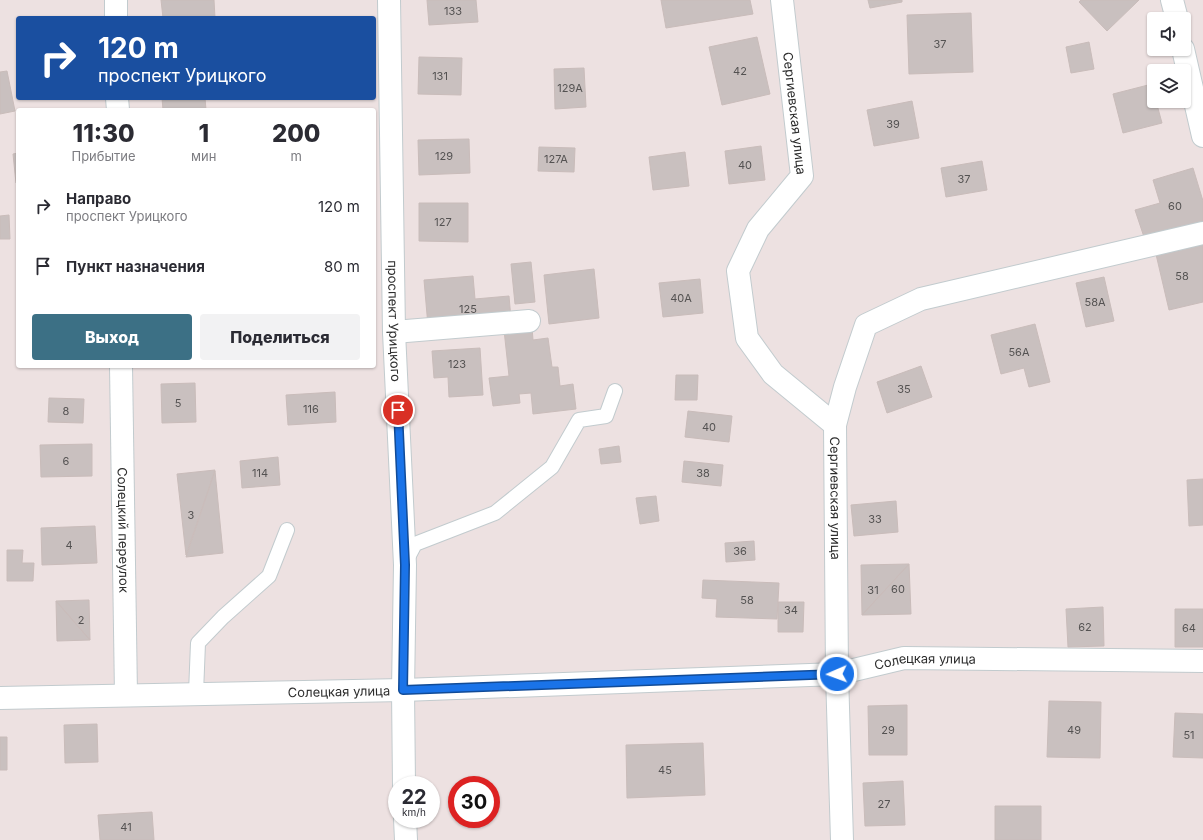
<!DOCTYPE html>
<html lang="ru">
<head>
<meta charset="utf-8">
<style>
  body { margin:0; font-family:Inter,sans-serif; background:#f2f2f3; color:#2b2b33; height:100vh; display:flex; flex-direction:column; font-size:15px; white-space:nowrap }
  * { box-sizing:border-box; margin:0 }
  p { font-size:13px; color:#7c7c81 }
  .icon { flex:none; width:22px; height:22px; fill:none; stroke:currentColor; stroke-width:2; stroke-linecap:round; stroke-linejoin:round }
  .map { position:relative; flex:1; overflow:hidden }
  .side { position:absolute; left:16px; top:108px; width:360px; height:260px; display:flex; flex-direction:column; background:#fff; border-radius:4px; box-shadow:0 1px 3px #0004 }
  .side>* { flex:none }
  .hud { position:absolute; left:16px; top:16px; width:360px; height:84px; border-radius:4px; box-shadow:0 1px 3px #0004; background:#1a4fa0; color:#fff; overflow:hidden }
  .controls { position:absolute; left:1147px; top:12px; display:grid; gap:8px }
  .controls a { display:grid; place-items:center; width:44px; height:44px; border-radius:4px; background:#fff; box-shadow:0 1px 3px #0004; font-size:20px }
  .speed { position:absolute; left:388px; top:776px; display:flex; gap:8px; font-size:20px; font-weight:700; text-align:center }
  .speed>* { display:grid; place-content:center; width:52px; height:52px; border-radius:50%; background:#fff; box-shadow:0 1px 3px #0004; line-height:1 }
  .speed small { font-size:10px; font-weight:400 }
  .speed .limit { border:6px solid #d22; background:#fff; color:#111 }
  .pin { position:absolute; display:grid; place-items:center; width:34px; height:34px; color:#fff; margin:-17px; border:2px solid #fff; border-radius:50%; box-shadow:0 1px 4px #0007 }
  .me { position:absolute; width:44px; margin:-22px; rotate:268deg; stroke-linejoin:round; filter:drop-shadow(0 0 3px #0008) }
  .turn { display:flex; align-items:center; gap:14px; height:84px; padding:0 16px; font-size:18px }
  .turn .icon { width:52px; height:52px; stroke-width:2.5 }
  .turn b { display:block; font-size:28px; line-height:34px }
  .eta { display:flex; justify-content:space-evenly; align-items:center; height:68px; text-align:center }
  .eta b { font-size:24px; font-weight:800; line-height:28px }
  .cta { display:flex; gap:8px; margin-top:auto; padding:8px 16px }
  .cta a { flex:1; height:46px; border-radius:4px; background:#3c7085; color:#fff; font-size:16px; font-weight:800; line-height:46px; text-align:center }
  .cta a+a { background:#f2f2f3; color:#2b2b33 }
  ul { padding:0; list-style:none }
  li { display:flex; align-items:center; gap:12px; height:60px; padding:0 16px }
  li div { flex:1 }
  li b { display:block; font-size:15px }
  li em { font-style:normal }
  .map>svg:first-child { display:block }
</style>
</head>
<body>
<div class="map">
<svg width="1203" height="840" viewBox="0 0 1203 840">
  <rect width="100%" height="100%" fill="#ede1e1"/>
  <path fill="#c9c0bf" stroke="#c9bcba" d="M161 0H214L215 18H163Z
    M427 0H476L478 22 429 25Z
    M661 0H750L753 14 666 28Z
    M868 0H902V2L870 8Z
    M1081 0H1139L1107 31 1079 2Z
    M971 13 973 72 909 74 907 15Z
    M757 37 770 94 722 105 709 47Z
    M1089 42 1094 69 1071 73 1066 47Z
    M419 57 462 58 461 95 418 94Z
    M584 68 586 107 555 109 554 69Z
    M7 71 15 111 0 114V72Z
    M1152 84 1154 93V101H1156L1162 123 1123 133 1113 94Z
    M36 98H86L36 99Z
    M162 98H205L206 110H163Z
    M912 101 919 138 874 146 867 110Z
    M469 139 470 173 419 175 418 140Z
    M761 146 765 180 729 184 725 151Z
    M539 147 575 148 574 172 538 171Z
    M685 152 689 186 653 190 649 157Z
    M18 153V182L16 183 13 154Z
    M982 161 987 190 946 197 941 168Z
    M1193 168 1203 201V222L1145 240 1135 210 1160 203 1153 180Z
    M419 203H468V242L419 241Z
    M9 215 10 239H0V216Z
    M1201 239 1203 247V302L1169 310 1155 250Z
    M531 262 535 302 515 304 511 264Z
    M594 269 599 318 549 324 544 275Z
    M473 276 475 299 509 296 511 319 428 326 424 280Z
    M1104 277 1114 321 1086 327 1076 283Z
    M700 279 703 313 663 317 659 283Z
    M1035 324 1050 382 1029 387 1024 368 1001 374 991 335Z
    M532 327 533 340 548 338 552 367H558L560 386 573 384 576 409 533 414 531 393 519 394 520 403 493 406 489 378 509 376 504 330Z
    M480 348 483 395 449 397 448 377 434 378 432 351Z
    M921 366 932 397 887 413 877 382Z
    M676 375H698L697 400H675Z
    M195 383 196 422 162 423 161 384Z
    M335 392 336 422 288 425 286 395Z
    M49 398 84 399 83 423 48 422Z
    M688 411 732 416 729 442 685 437Z
    M92 444V476L41 477 40 445Z
    M619 446 621 462 601 464 599 449Z
    M278 457 280 485 242 488 240 461Z
    M684 461 723 465 721 486 682 482Z
    M215 470 186 555 177 474Z
    M215 471 223 553 186 557Z
    M1203 479V525L1189 526 1187 480Z
    M656 496 659 521 640 524 636 498Z
    M896 501 898 532 854 536 851 505Z
    M95 526 97 563 42 565 41 528Z
    M754 541 755 560 726 562 725 543Z
    M7 550H23L22 563H34L33 581H7Z
    M909 564 911 614 862 615Z
    M909 564 862 615 861 565Z
    M703 580 779 583 777 619 716 617 717 599 702 598Z
    M89 600 90 640 56 601Z
    M56 601 90 640 57 641Z
    M778 602H804L803 632H778Z
    M1103 607 1104 646 1068 647 1066 609Z
    M1175 609H1203V647H1175Z
    M1049 701 1101 702 1100 758 1047 757Z
    M907 705V755H869L868 706Z
    M1175 713 1203 714V758L1173 757Z
    M97 724 98 762 65 763 64 725Z
    M0 737H7V770H0Z
    M703 743 705 795 627 798 626 745Z
    M903 781 905 825 865 826 863 783Z
    M995 806H1041V840H995Z
    M152 812 154 840H100L98 815Z"/>
  <g fill="none" stroke-linecap="round" stroke-linejoin="round">
    <g stroke="#c2cbce" stroke-width="16">
      <path id="lane" d="M406 561 415 544 495 513 552 467 579 420 606 416 615 391
        M196 693 198 643 223 617 269 576 287 530"/>
    </g>
    <g stroke="#c2cbce" stroke-width="24">
      <g id="street">
        <path d="M116 0V18"/>
        <path id="s1" d="M389 0 394 332 405 565 403 690 404 785"/>
        <path id="s2" d="M782 0 802 176 758 229 738 271 747 338 773 374 835 425 837 674 842 840"/>
        <path d="M1172 0 1177 19"/>
        <path d="M1183 49 1203 136"/>
        <path d="M117 98 118 110"/>
        <path d="M394 332 529 321"/>
        <path id="s3" d="M121 366 126 695"/>
        <path d="M835 425 845 387 866 325 921 299 1203 233"/>
        <path id="s4" d="M0 698 403 690 837 674 904 658 1203 661"/>
        <path d="M405 819 406 840"/>
      </g>
    </g>
    <use href="#lane" stroke="#fff" stroke-width="14"/>
    <use href="#street" stroke="#fff" stroke-width="22"/>
  </g>
  <g fill="none" stroke-linecap="round" stroke-linejoin="round">
    <g stroke="#114b97" stroke-width="10">
      <path id="route" d="M398 410 405 565 403 690 837 674"/>
    </g>
    <use href="#route" stroke="#1a73e8" stroke-width="7"/>
  </g>
  <g text-anchor="middle" dominant-baseline="central" stroke-width="3" stroke-linejoin="round" paint-order="stroke">
    <g font-size="11" fill="#545252">
      <text x="453" y="11">133</text>
      <text x="940" y="44">37</text>
      <text x="740" y="71">42</text>
      <text x="440" y="76">131</text>
      <text x="570" y="88">129А</text>
      <text x="893" y="124">39</text>
      <text x="444" y="156">129</text>
      <text x="556" y="159">127А</text>
      <text x="745" y="165">40</text>
      <text x="964" y="179">37</text>
      <text x="1175" y="206">60</text>
      <text x="443" y="222">127</text>
      <text x="1182" y="276">58</text>
      <text x="681" y="298">40А</text>
      <text x="1095" y="302">58А</text>
      <text x="468" y="309">125</text>
      <text x="1019" y="352">56А</text>
      <text x="457" y="364">123</text>
      <text x="904" y="389">35</text>
      <text x="178" y="403">5</text>
      <text x="311" y="409">116</text>
      <text x="66" y="411">8</text>
      <text x="709" y="427">40</text>
      <text x="66" y="461">6</text>
      <text x="260" y="473">114</text>
      <text x="703" y="473">38</text>
      <text x="191" y="515">3</text>
      <text x="875" y="519">33</text>
      <text x="69" y="545">4</text>
      <text x="740" y="551">36</text>
      <text x="898" y="589">60</text>
      <text x="873" y="590">31</text>
      <text x="747" y="600">58</text>
      <text x="791" y="610">34</text>
      <text x="81" y="620">2</text>
      <text x="1085" y="627">62</text>
      <text x="1189" y="628">64</text>
      <text x="888" y="730">29</text>
      <text x="1074" y="730">49</text>
      <text x="1189" y="735">51</text>
      <text x="665" y="770">45</text>
      <text x="884" y="804">27</text>
      <text x="126" y="827">41</text>
    </g>
    <g font-size="13" fill="#2d2d2d" stroke="#fff">
      <text stroke="none"><textPath href="#s2" startOffset="114">Сергиевская улица</textPath></text>
      <text stroke="none"><textPath href="#s1" startOffset="321">проспект Урицкого</textPath></text>
      <text stroke="none"><textPath href="#s2" startOffset="558">Сергиевская улица</textPath></text>
      <text stroke="none"><textPath href="#s3" startOffset="164">Солецкий переулок</textPath></text>
      <text stroke="none"><textPath href="#s4" startOffset="927">Солецкая улица</textPath></text>
      <text stroke="none"><textPath href="#s4" startOffset="339">Солецкая улица</textPath></text>
    </g>
  </g>
</svg>
<div class="controls">
<a><svg class="icon" aria-label="sound" viewBox="0 0 24 24"><path d="M4 9h4l5-4v14l-5-4H4zM17 9q2 3 0 6"/></svg></a>
<a><svg class="icon" aria-label="layers" viewBox="0 0 24 24"><path d="M12 4l9 5-9 5-9-5zM3 14l9 5 9-5"/></svg></a>
</div>
<div class="speed"><div>22<small>km/h</small></div><div class="limit">30</div></div>
<div class="pin" style="left:398px;top:410px;background:#d93025"><svg class="icon" aria-label="arrive" viewBox="0 0 24 24"><path d="M6 21V4h12l-3 4 3 4H6"/></svg></div>
<svg class="me" style="left:837px;top:674px" viewBox="-20 -20 40 40"><circle r="17" fill="#1a73e8" stroke="#fff" stroke-width="3"/><path d="M0-11L8 9 0 5-8 9z" fill="#fff"/></svg>
<div class="hud">
<div class="turn"><svg class="icon" aria-label="right" viewBox="0 0 24 24"><path d="M7 20v-9h11M14 6l5 5-5 5"/></svg><div><b>120 m</b>проспект Урицкого</div></div>
</div>
<section class="side">
<div class="eta">
<div><b>11:30</b><p>Прибытие</p></div>
<div><b>1</b><p>мин</p></div>
<div><b>200</b><p>m</p></div>
</div>
<ul>
<li><svg class="icon" aria-label="right" viewBox="0 0 24 24"><path d="M7 20v-9h11M14 6l5 5-5 5"/></svg><div><b>Направо</b><p>проспект Урицкого</p></div><em>120 m</em></li>
<li><svg class="icon" aria-label="arrive" viewBox="0 0 24 24"><path d="M6 21V4h12l-3 4 3 4H6"/></svg><div><b>Пункт назначения</b></div><em>80 m</em></li>
</ul>
<div class="cta"><a>Выход</a><a>Поделиться</a></div>
</section>
</div>
</body>
</html>
